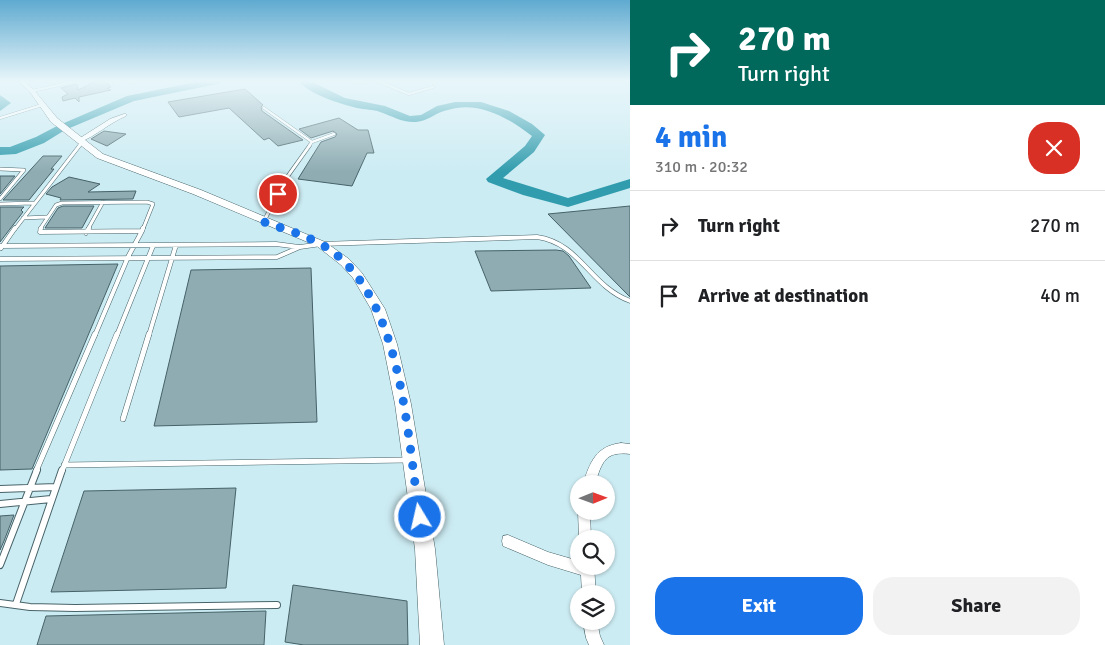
<!DOCTYPE html>
<html lang="en">
<head>
<meta charset="utf-8">
<style>
  body { margin:0; font-family:Signika,sans-serif; background:#f2f2f2; color:#202124; height:100vh; display:flex; flex-direction:column; font-size:19px; white-space:nowrap }
  * { box-sizing:border-box; margin:0 }
  p { font-size:16px; color:#757577 }
  .icon { flex:none; width:28px; height:28px; fill:none; stroke:currentColor; stroke-width:2; stroke-linecap:round; stroke-linejoin:round }
  .map { position:relative; flex:1; overflow:hidden }
  .details { display:flex; flex-direction:column; background:#fff; width:475px }
  .details>* { flex:none }
  .guide { background:#00695c; color:#fff; overflow:hidden }
  .needle { width:32px; rotate:89deg }
  .buttons { position:absolute; left:570px; top:475px; display:grid; gap:10px }
  .buttons a { display:grid; place-items:center; width:45px; height:45px; border-radius:50%; background:#fff; box-shadow:0 1px 4px #0004; font-size:25px }
  .pin { position:absolute; display:grid; place-items:center; width:42px; height:42px; color:#fff; margin:-21px; border:2px solid #fff; border-radius:50%; box-shadow:0 1px 5px #0007 }
  .me { position:absolute; width:55px; margin:-28px; rotate:351deg; stroke-linejoin:round; filter:drop-shadow(0 0 4px #0008) }
  .turn { display:flex; align-items:center; gap:18px; height:105px; padding:0 25px; font-size:22px }
  .turn .icon { width:65px; height:65px; stroke-width:2.5 }
  .turn b { display:block; font-size:35px; line-height:42px }
  .round { display:grid; place-items:center; flex:none; width:52px; height:52px; border-radius:20px; background:#f2f2f2 }
  .summary { display:flex; align-items:center; justify-content:space-between; height:85px; padding:0 25px }
  h1 { font-size:30px; font-weight:700; line-height:38px; color:#1a73e8 }
  .primary-button { display:flex; gap:10px; margin-top:auto; padding:10px 25px }
  .primary-button a { flex:1; height:58px; border-radius:20px; background:#1a73e8; color:#fff; font-size:20px; font-weight:700; line-height:58px; text-align:center }
  .primary-button a+a { background:#f2f2f2; color:#202124 }
  ul { padding:0; list-style:none }
  li { display:flex; align-items:center; gap:15px; height:70px; padding:0 25px; border-top:1px solid #e0e0e0 }
  li div { flex:1 }
  li b { display:block; font-size:19px }
  li em { font-style:normal }
  main { display:flex; flex:1; min-height:0 }
  .map>svg:first-child { display:block }
</style>
</head>
<body>
<main>
<div class="map">
<svg width="630" height="645" viewBox="0 0 630 645">
  <rect width="100%" height="100%" fill="#ccecf3"/>
  <g fill="none" stroke-linecap="round" stroke-linejoin="round">
    <path fill="#319cad" fill-rule="evenodd" d="M201 81H222L217 84 134 101 65 130 44 143 16 154 0 155V147H10L36 137 57 126 127 96Z
      M298 81H310L345 98 385 106 410 116 421 115 437 106 455 102H481L509 111 532 124 545 135 534 152 503 178 568 198 630 179V188L568 207 523 195 488 182 486 179 525 146 532 136C507 117 477 99 444 111 434 114 428 121 416 122 403 123 392 116 380 112 373 109 365 110 357 108 338 103 313 96 298 81Z
      M0 95 11 103 0 111Z"/>
  </g>
  <path fill="#8eacb2" stroke="#466268" d="M96 81H105L111 87 107 88 111 90 79 97V102L75 98 63 101 62 97 68 94 61 88 77 84 78 90Z
    M245 89 263 105 261 107 262 111 303 140 278 146 269 138 264 140 229 108 179 117 168 102Z
    M339 118 358 130H368L374 153H367L352 186 298 179 321 142 335 137 337 134 333 131 311 138 299 129Z
    M104 131 126 134 107 146 91 139Z
    M43 156H62L51 169H54L29 200H3Z
    M0 176H15L0 194Z
    M69 177 100 184 88 192 136 191 133 199 60 200 61 198 46 194 52 187Z
    M63 206H94L82 228H45L58 208Z
    M630 206V297L548 214Z
    M0 207H24L21 210 23 212 0 242Z
    M556 250 563 251 569 256 591 288 491 291 475 251Z
    M118 264 32 469 0 470V266Z
    M311 268 317 422 154 426 191 270Z
    M236 488 226 588 51 592 84 491Z
    M14 515 4 541 0 550V516Z
    M293 585 407 601 408 645H304L285 642Z
    M266 611 264 645H37L46 616Z"/>
  <g fill="none" stroke-linecap="round" stroke-linejoin="round">
    <g stroke="#476369" stroke-width="3">
      <path id="lane-far4" d="M108 81 112 84
        M129 81 131 83
        M378 81 409 94 433 87
        M359 83 366 81
        M32 91 77 81
        M264 108 312 142
        M0 118 42 105
        M79 146 82 142
        M309 146 312 142 334 134"/>
    </g>
    <g stroke="#476369" stroke-width="4">
      <path id="lane-far3" d="M0 169 24 170 0 199
        M0 204 33 203
        M23 218 47 217
        M264 221 285 180 310 145
        M15 229 80 145
        M40 229 56 205 62 203 147 202 153 204 143 229
        M88 229 103 202"/>
    </g>
    <g stroke="#476369" stroke-width="5">
      <path id="lane-far2" d="M41 228 40 232 142 231
        M142 231 143 228
        M86 233 89 228
        M0 246 276 244 299 247
        M1 248 15 228
        M0 259 277 257 300 247 321 244 537 237C580 243 590 286 630 301
        M95 335 128 257 142 231
        M117 335 153 246
        M149 335 176 245"/>
    </g>
    <g stroke="#476369" stroke-width="6">
      <path id="lane-far1" d="M123 419 149 334
        M64 465 407 460
        M36 471 95 334
        M62 471 117 334"/>
    </g>
    <g stroke="#476369" stroke-width="8">
      <path id="lane" d="M0 489 56 487
        M0 504 51 499
        M0 565 37 470
        M0 603 30 607 75 608 277 605
        M16 604 62 470"/>
    </g>
    <g stroke="#476369" stroke-width="1">
      <path id="street" d="M124 114H126V116C109 123 96 136 80 142L77 140 110 119Z
        M621 443 630 444V454C605 451 602 462 595 484H583C590 462 596 446 621 443Z
        M579 509V511H590L591 539H579L578 511Z
        M508 535 548 552 579 561V566H594L596 594H582L581 575 548 565 503 546 502 541 503 536Z
        M583 621H597L600 636 604 645H589L586 638Z"/>
    </g>
    <g stroke="#476369" stroke-width="1">
      <path id="secondary" d="M18 81H25L34 90 57 118 103 154 201 190 325 242 349 259 362 273 385 309 397 344 411 404 435 549 444 645H420L415 549 395 404 383 344 371 309 353 278 341 265 317 246 193 194 97 158 51 122 30 92Z"/>
    </g>
    <use href="#lane-far4" stroke="#fff" stroke-width="2.5"/>
    <use href="#lane-far3" stroke="#fff" stroke-width="3"/>
    <use href="#lane-far2" stroke="#fff" stroke-width="4"/>
    <use href="#lane-far1" stroke="#fff" stroke-width="5"/>
    <use href="#lane" stroke="#fff" stroke-width="6"/>
    <use href="#street" fill="#fff" fill-rule="evenodd"/>
    <use href="#secondary" fill="#fff" fill-rule="evenodd"/>
  </g>
  <linearGradient id="sky" x2="0" y2="1"><stop stop-color="#5faad0"/><stop offset="0.47" stop-color="#e8f6fa"/><stop offset="1" stop-color="#e8f6fa" stop-opacity="0"/></linearGradient>
  <rect width="630" height="172" fill="url(#sky)"/>
  <g fill="none" stroke-linecap="round" stroke-linejoin="round">
    <path stroke="#1a73e8" stroke-width="9" stroke-dasharray="0 16.2" d="M278 194 264 222C287 230 313 237 333 252 404 307 406 435 420 517"/>
  </g>
</svg>
<div class="buttons">
<a><svg class="needle" viewBox="-14 -14 28 28"><path d="M0-13l5 13h-10z" fill="#e53935"/><path d="M0 13l5-13h-10z" fill="#757577"/></svg></a>
<a><svg class="icon" aria-label="search" viewBox="0 0 24 24"><circle cx="10" cy="10" r="6"/><path d="M15 15l6 6"/></svg></a>
<a><svg class="icon" aria-label="layers" viewBox="0 0 24 24"><path d="M12 4l9 5-9 5-9-5zM3 14l9 5 9-5"/></svg></a>
</div>
<div class="pin" style="left:278px;top:194px;background:#d93025"><svg class="icon" aria-label="arrive" viewBox="0 0 24 24"><path d="M6 21V4h12l-3 4 3 4H6"/></svg></div>
<svg class="me" style="left:420px;top:517px" viewBox="-20 -20 40 40"><circle r="17" fill="#1a73e8" stroke="#fff" stroke-width="3"/><path d="M0-11L8 9 0 5-8 9z" fill="#fff"/></svg>
</div>
<section class="details">
<div class="guide">
<div class="turn"><svg class="icon" aria-label="right" viewBox="0 0 24 24"><path d="M7 20v-9h11M14 6l5 5-5 5"/></svg><div><b>270 m</b>Turn right</div></div>
</div>
<div class="summary"><div><h1>4 min</h1><p>310 m · 20:32</p></div><a class="round" style="background:#d93025;color:#fff"><svg class="icon" aria-label="close" viewBox="0 0 24 24"><path d="M6 6l12 12M18 6L6 18"/></svg></a></div>
<ul>
<li><svg class="icon" aria-label="right" viewBox="0 0 24 24"><path d="M7 20v-9h11M14 6l5 5-5 5"/></svg><div><b>Turn right</b></div><em>270 m</em></li>
<li><svg class="icon" aria-label="arrive" viewBox="0 0 24 24"><path d="M6 21V4h12l-3 4 3 4H6"/></svg><div><b>Arrive at destination</b></div><em>40 m</em></li>
</ul>
<div class="primary-button"><a>Exit</a><a>Share</a></div>
</section>
</main>
</body>
</html>
